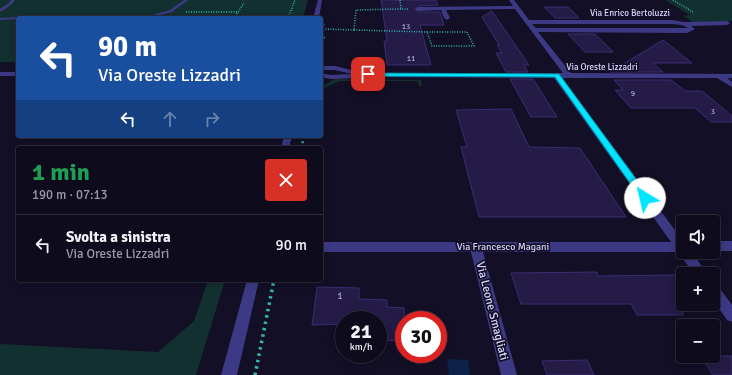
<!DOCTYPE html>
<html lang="it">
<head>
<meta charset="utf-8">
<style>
  body { margin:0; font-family:Signika,sans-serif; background:#171425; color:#f1f3f6; height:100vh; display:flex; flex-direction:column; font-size:15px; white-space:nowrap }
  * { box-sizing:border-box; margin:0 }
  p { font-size:13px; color:#9b9ba3 }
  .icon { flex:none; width:22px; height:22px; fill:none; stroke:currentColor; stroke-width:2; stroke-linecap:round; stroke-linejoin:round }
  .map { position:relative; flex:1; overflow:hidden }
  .side { position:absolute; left:16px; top:146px; width:307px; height:136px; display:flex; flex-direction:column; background:#0e0b1c; border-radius:4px; box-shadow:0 2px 10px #0003,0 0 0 1px #2e2b3b }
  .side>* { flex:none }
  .guide { position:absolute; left:16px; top:16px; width:307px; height:122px; border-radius:4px; box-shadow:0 2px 10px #0003,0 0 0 1px #2e2b3b; background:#1a4fa0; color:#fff; overflow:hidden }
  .fabs { position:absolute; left:676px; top:215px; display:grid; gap:8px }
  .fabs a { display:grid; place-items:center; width:44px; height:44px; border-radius:4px; background:#0e0b1c; box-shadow:0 2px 10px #0003,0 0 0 1px #2e2b3b; font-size:20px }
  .speed { position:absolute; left:335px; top:311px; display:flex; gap:8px; font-size:20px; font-weight:700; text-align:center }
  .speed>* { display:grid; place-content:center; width:52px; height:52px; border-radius:50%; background:#0e0b1c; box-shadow:0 2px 10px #0003,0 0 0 1px #2e2b3b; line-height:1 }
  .speed small { font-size:10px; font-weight:400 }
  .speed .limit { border:6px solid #d22; background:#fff; color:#111 }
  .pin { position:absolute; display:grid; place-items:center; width:34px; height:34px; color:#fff; margin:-17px; border-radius:8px; box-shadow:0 2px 6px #0006 }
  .me { position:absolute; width:44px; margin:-22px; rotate:324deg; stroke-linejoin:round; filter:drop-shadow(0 0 3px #0008) }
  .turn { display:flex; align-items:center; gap:14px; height:84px; padding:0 16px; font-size:18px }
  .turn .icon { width:52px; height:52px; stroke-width:2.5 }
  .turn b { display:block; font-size:28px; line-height:34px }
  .lanes { display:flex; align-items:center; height:38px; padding:0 16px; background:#0003; justify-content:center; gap:20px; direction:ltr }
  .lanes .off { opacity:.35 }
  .round { display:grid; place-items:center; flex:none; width:42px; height:42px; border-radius:4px; background:#171425 }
  .overview { display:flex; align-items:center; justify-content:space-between; height:68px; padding:0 16px }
  h1 { font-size:24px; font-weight:700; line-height:30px; color:#1e9e55 }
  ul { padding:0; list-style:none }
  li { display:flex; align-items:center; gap:12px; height:60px; padding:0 16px; border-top:1px solid #2e2b3b }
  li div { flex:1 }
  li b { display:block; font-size:15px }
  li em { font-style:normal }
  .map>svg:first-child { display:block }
</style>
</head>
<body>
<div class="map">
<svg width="732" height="375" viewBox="0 0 732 375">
  <rect width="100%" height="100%" fill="#130f26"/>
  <path fill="#12302f" d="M0 0H308L303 18H18V62H0Z
    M665 0H732V21L693 22 683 16 690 15Z
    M335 79 421 80 422 86H419L418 81H340L322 89 321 94V87Z
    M208 280H225L196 375H0V344L158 352 194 321Z"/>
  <path fill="#0c2248" d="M447 359 468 360 470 375H449Z"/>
  <path fill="#241b47" stroke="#3b2d73" d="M381 0H436L438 5 418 6 414 9 418 12H440L444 25H420L431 65H387L384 41H387Z
    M544 7H568L579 18H555Z
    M492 11 529 65H524L528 72H506L496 53H502L497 45H499L482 17Z
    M568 34H595L613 52H585Z
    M663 40 692 63H653L663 72H610Z
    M510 79H533L557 117H531Z
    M614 80H671L685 91H702L732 116V122H711L695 108H631L615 90H623Z
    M511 109 529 147 580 148 626 217H479L461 147H467L456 110Z
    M597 272 598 276 674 275 683 288V315H637L631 304H521L511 273Z
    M317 287 359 288V299L387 300V307L404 308V341L378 340V320H344V324L312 325Z
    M701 356H732V375H713Z
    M587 360 594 375H547L542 361Z"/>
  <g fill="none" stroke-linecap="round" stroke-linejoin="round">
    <path stroke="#2fb8b0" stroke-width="1.5" stroke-dasharray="1 1.5" stroke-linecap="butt" d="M400 0 401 9H408
      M673 0 693 12
      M186 12H238
      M234 18 244 3
      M288 18 295 0
      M323 29 354 30 356 10 401 9
      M354 30 427 32
      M427 32H467L474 46H432Z
      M321 42 325 37 322 35 324 24"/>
    <path stroke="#2fb8b0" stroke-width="2" stroke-dasharray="1.5 2.5" stroke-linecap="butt" d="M304 138V136"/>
    <path stroke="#2fb8b0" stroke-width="2.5" stroke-dasharray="2 3" stroke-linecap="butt" d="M301 148 304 137"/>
    <path stroke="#2fb8b0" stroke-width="3.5" stroke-dasharray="2.5 4" stroke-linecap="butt" d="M255 375 274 280"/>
    <path fill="#3d3a85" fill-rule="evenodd" d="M11 0H15L11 5 0 12V9L9 3Z
      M184 0H188L172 12 153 17 36 18 50 16 153 15 170 10Z
      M19 17 20 18H18V19L0 20V18Z"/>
    <path fill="#3d3a85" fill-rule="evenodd" d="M509 0H514L529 20H672L684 22 727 21 730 23 727 25 691 26 695 29 687 33 538 32 571 73 732 74V78H727L732 82V87L717 78H562L683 241V252H692L707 274H694L678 252H483L517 375H501L471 252H321V242H671L554 78 377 77 330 79 321 77V73L330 75 352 74 335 70H321V66H335L355 71 356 72 354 74 563 73 515 9 446 10 450 18 447 20 444 18 441 10 418 11 415 9 418 7 513 6ZM532 24H672L682 25 688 28H536Z
      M0 72H18V76H0Z
      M713 241H732V251H713Z
      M713 284 718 286 732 305V322L727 320 713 300Z"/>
    <path fill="#3d3a85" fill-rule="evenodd" d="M318 0H322L319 18H313Z
      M284 136H292L289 148H281Z
      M247 280H259L237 375H221Z"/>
  </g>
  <path fill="#00e5ff" stroke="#0095a6" d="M366 73 559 74 650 198 649 200H642L555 77 368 76 365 74Z"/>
  <g text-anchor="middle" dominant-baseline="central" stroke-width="3.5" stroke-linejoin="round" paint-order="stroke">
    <g font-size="8" fill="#aca6d1">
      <text x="406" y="26">13</text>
      <text x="411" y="58">11</text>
      <text x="633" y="93">9</text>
      <text x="713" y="111">3</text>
    </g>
    <g font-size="9" fill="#d9d4ff" stroke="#130f26">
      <text x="630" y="13">Via Enrico Bertoluzzi</text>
      <text x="602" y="67">Via Oreste Lizzadri</text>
    </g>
    <g font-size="10" fill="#d9d4ff" stroke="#130f26">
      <text x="503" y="247">Via Francesco Magani</text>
    </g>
    <g font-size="10" fill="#aca6d1">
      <text x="340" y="296">1</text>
    </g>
    <g font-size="12" fill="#d9d4ff" stroke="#130f26">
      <text transform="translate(492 311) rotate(76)">Via Leone Smagliati</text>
    </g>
  </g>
</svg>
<div class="fabs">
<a><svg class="icon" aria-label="sound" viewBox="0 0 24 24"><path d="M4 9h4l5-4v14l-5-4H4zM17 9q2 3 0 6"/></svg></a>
<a>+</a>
<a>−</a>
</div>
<div class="speed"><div>21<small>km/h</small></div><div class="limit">30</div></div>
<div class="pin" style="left:368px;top:74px;background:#d93025"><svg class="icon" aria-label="arrive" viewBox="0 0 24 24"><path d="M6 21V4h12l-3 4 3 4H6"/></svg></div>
<svg class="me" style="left:645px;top:198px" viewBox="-20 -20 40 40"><circle r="19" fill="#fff"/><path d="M0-13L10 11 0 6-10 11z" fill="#00e5ff"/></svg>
<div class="guide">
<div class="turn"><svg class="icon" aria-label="left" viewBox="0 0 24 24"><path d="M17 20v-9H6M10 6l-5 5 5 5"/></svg><div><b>90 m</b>Via Oreste Lizzadri</div></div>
<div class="lanes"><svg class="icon" aria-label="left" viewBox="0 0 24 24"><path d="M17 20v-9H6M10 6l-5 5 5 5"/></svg><svg class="icon off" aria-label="ahead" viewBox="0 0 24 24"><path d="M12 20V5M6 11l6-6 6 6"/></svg><svg class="icon off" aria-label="right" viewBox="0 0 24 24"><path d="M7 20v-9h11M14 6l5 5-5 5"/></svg></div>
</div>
<section class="side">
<div class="overview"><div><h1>1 min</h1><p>190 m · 07:13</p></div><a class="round" style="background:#d93025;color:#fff"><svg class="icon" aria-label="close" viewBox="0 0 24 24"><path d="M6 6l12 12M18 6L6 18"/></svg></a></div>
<ul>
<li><svg class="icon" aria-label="left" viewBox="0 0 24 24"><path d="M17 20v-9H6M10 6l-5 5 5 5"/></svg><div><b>Svolta a sinistra</b><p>Via Oreste Lizzadri</p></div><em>90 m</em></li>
</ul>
</section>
</div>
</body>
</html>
